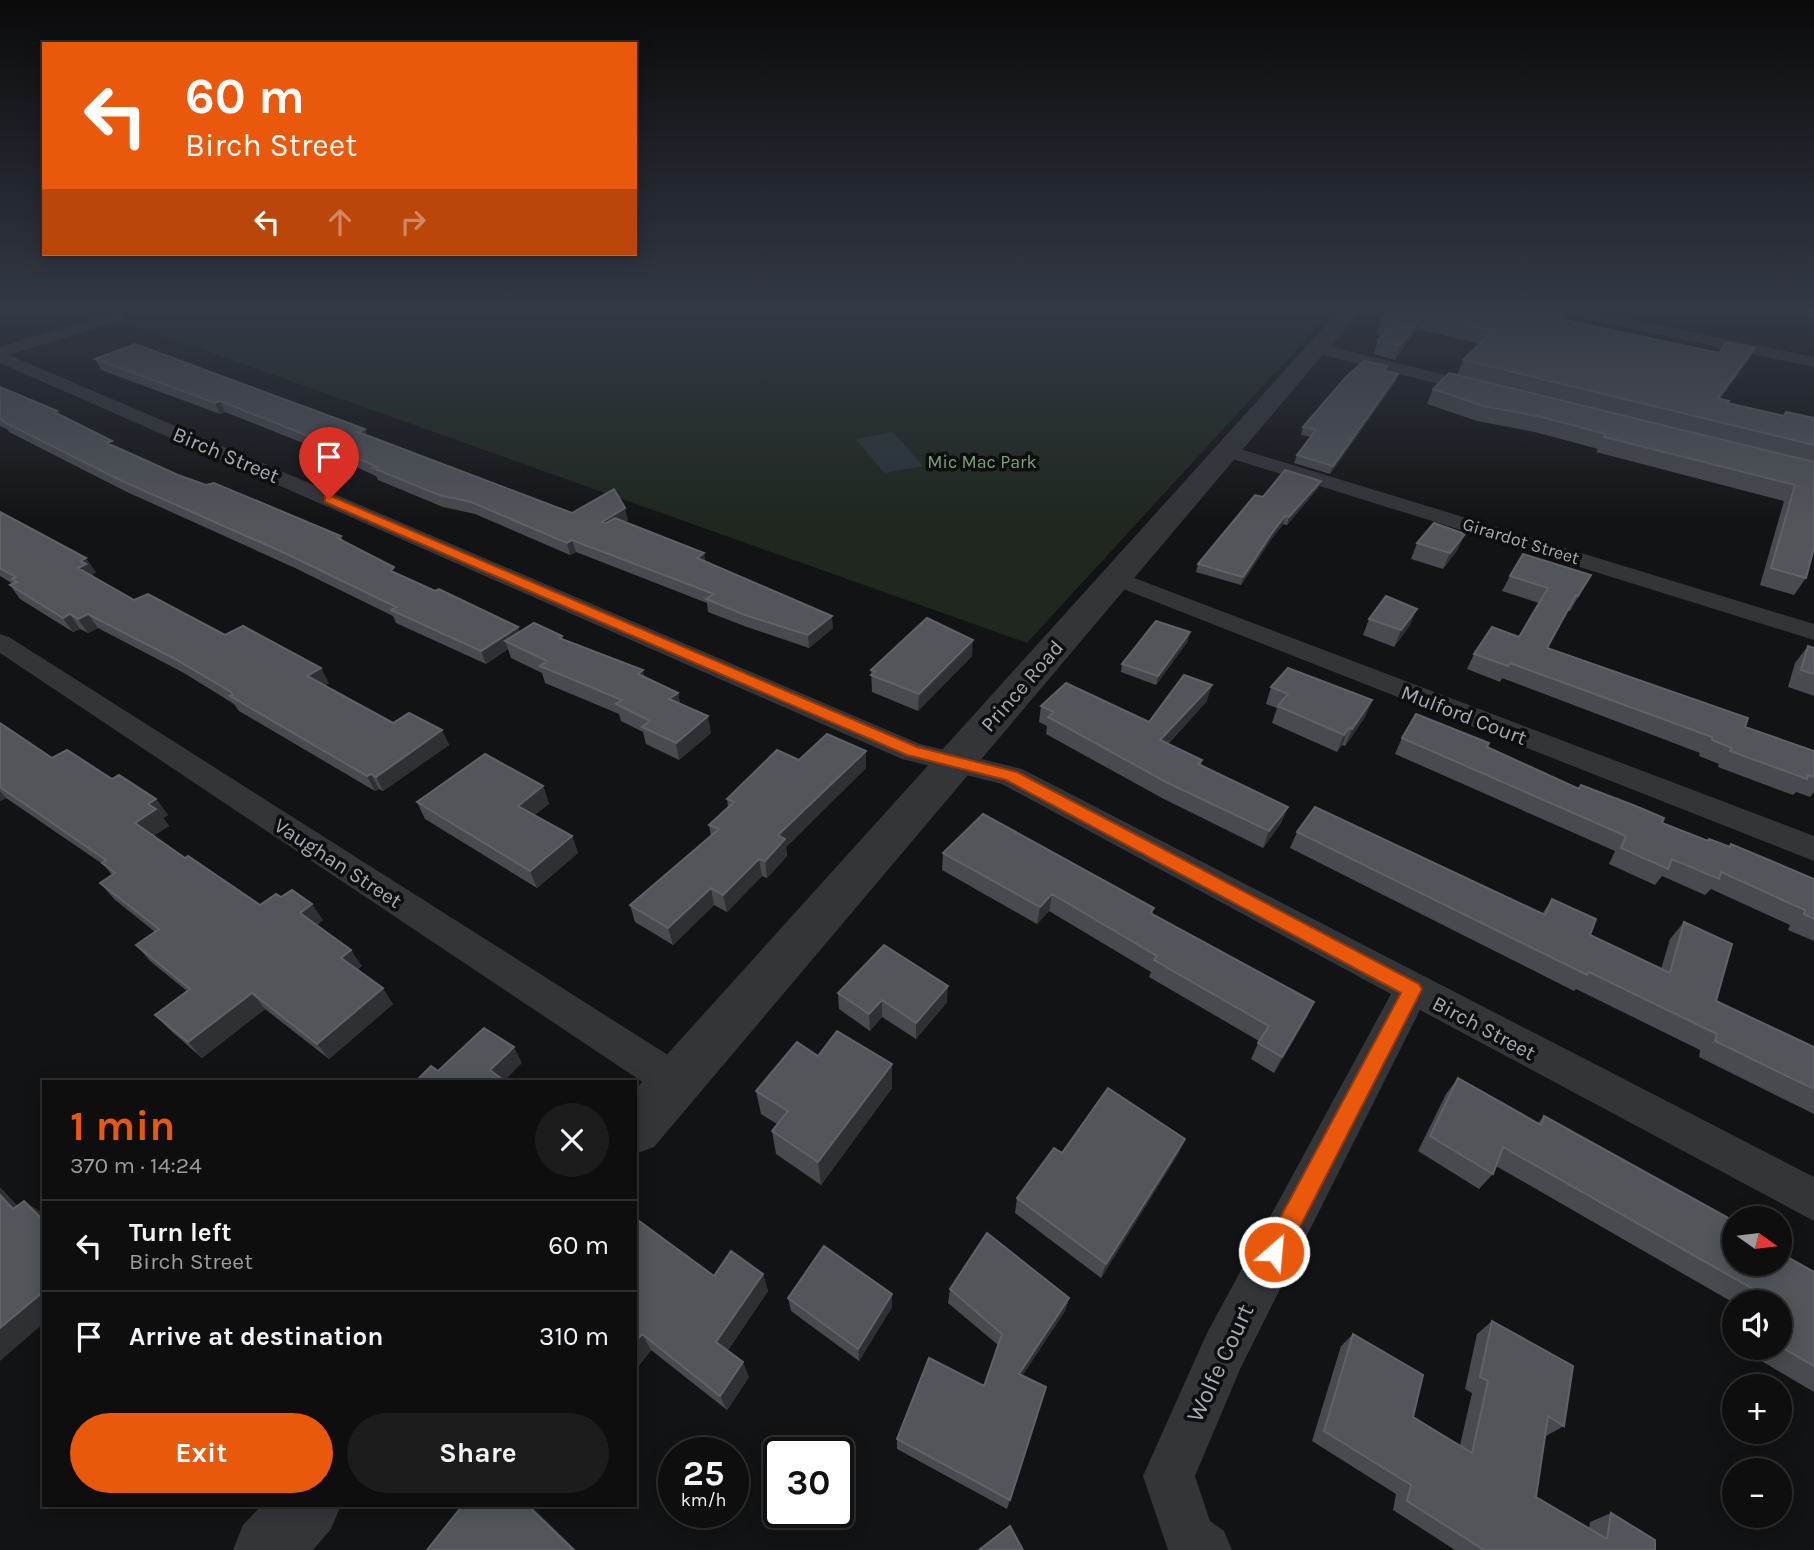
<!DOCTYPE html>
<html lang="en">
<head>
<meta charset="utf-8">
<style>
  body { margin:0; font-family:Karla,sans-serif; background:#1c1c1d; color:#f1f3f6; height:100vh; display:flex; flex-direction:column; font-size:26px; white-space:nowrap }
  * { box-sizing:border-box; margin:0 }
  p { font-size:23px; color:#9b9c9e }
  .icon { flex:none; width:38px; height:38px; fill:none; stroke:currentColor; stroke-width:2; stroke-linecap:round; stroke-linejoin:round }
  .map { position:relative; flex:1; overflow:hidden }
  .sheet { position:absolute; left:42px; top:1080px; width:595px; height:427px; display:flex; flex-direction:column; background:#0e0e0f; border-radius:0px; box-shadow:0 4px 18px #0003,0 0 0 2px #2e2e2f }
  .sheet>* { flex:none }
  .guide { position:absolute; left:42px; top:42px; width:595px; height:214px; border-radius:0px; box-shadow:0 4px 18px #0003,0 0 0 2px #2e2e2f; background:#ea580c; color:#fff; overflow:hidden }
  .needle { width:46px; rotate:104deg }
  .tools { position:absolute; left:1722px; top:1206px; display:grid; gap:14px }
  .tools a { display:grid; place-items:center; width:70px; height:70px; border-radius:50%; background:#0e0e0f; box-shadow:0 4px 18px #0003,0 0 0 2px #2e2e2f; font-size:35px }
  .speed { position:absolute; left:658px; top:1437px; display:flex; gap:14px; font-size:35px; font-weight:700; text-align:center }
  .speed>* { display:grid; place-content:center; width:91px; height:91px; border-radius:50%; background:#0e0e0f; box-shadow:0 4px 18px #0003,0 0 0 2px #2e2e2f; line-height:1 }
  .speed small { font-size:18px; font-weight:400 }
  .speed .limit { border:4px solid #111; border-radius:10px; background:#fff; color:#111 }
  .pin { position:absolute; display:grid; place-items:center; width:60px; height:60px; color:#fff; margin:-72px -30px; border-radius:50% 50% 50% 0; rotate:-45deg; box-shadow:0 0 7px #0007 }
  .pin .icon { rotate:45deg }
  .me { position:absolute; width:77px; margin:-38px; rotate:27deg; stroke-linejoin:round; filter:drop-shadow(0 0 5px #0008) }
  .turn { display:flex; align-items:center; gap:24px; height:147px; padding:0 28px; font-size:32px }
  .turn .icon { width:91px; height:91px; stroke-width:2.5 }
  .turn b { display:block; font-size:49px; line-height:60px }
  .lanes { display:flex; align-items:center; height:66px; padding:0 28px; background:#0003; justify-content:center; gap:35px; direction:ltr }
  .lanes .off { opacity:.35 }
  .round { display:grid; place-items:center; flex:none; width:74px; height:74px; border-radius:37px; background:#1c1c1d }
  .summary { display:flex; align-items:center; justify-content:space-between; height:119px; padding:0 28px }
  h1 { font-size:42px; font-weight:700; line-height:52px; color:#ea580c }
  .button { display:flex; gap:14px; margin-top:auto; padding:14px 28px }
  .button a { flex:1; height:80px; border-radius:42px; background:#ea580c; color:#fff; font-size:28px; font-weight:700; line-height:80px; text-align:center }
  .button a+a { background:#1c1c1d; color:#f1f3f6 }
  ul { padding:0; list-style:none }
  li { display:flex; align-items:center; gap:21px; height:91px; padding:0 28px; border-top:2px solid #2e2e2f }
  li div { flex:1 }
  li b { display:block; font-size:26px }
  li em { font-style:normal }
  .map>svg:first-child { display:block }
</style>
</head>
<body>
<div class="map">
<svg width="1814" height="1550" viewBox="0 0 1814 1550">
  <rect width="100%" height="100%" fill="#121314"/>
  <path fill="#1f271f" d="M117 307H1335L1027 643 119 320 136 314Z"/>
  <path fill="#2b353a" d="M893 432 923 466 884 473 856 439Z"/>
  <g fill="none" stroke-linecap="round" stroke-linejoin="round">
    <path fill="#333539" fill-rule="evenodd" d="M1541 307H1571L1814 357V367L1549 312Z
      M119 311 125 313V319L9 355 920 744 1022 769 1814 1177V1221L1420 1010 1241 1367 1195 1476 1210 1521 1224 1531 1232 1550H1168L1143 1476 1207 1333 1391 994 1002 784 902 759 0 363V347Z
      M1317 343 1489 386 1492 390 1483 395 1311 352 1309 348Z
      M1227 445 1814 624V640L1220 455 1217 451Z
      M1116 571 1814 836V861L1108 583 1104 578 1108 573Z
      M0 634 9 637 690 1069 696 1082 690 1095 676 1100 662 1095 0 653Z"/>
    <path fill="#333539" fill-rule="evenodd" d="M1342 307H1363L654 1147 635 1154V1090Z
      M262 1505H341L331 1529 313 1550H233L243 1525Z"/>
  </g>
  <path fill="#484a4f" d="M1391 307 1564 320 1747 362 1720 399 1727 403 1783 416 1786 412 1814 418V548L1806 578 1794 595 1760 585 1784 501 1596 452 1598 449 1535 432 1477 421 1427 404 1433 389 1457 375 1463 360 1480 344 1418 329 1408 342H1407L1406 345 1395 360 1374 354 1378 340 1382 336 1377 334 1381 320Z
    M1759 307H1814V316L1813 318Z
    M95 359 368 436 572 513 628 520 625 522 706 562 833 628 809 648 747 627 708 612 707 603 576 552 570 555 475 514 443 507 378 480 376 476 308 445 225 412 220 414 101 370Z
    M1386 371 1396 381 1330 474 1294 463 1297 455 1311 437 1301 435 1303 427Z
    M0 387 57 411 59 414 116 447 178 475 341 536 343 541 397 574 520 632 562 636 563 639 678 693 680 704 711 733 679 760 646 744 643 732 621 721 619 714 545 683 542 673 511 658 508 649 486 664 396 623 393 616 295 568 127 492 9 432 7 429 0 426Z
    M1321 481 1318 488 1287 525 1283 524 1270 541 1241 585 1196 572 1198 564 1263 497Z
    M0 512 96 572 92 574 95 578 134 600 225 635 329 683 324 686 393 723 442 730 449 745 383 791 379 789 375 791 239 711 234 704 184 673 98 628 88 633 80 629 73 632 20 599 10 585 13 584 0 576Z
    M1417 543 1458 549 1443 569 1411 559Z
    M1591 575 1570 611H1567L1547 648 1745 727 1814 751V792L1810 797 1796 792 1793 795 1718 767 1719 764 1699 756 1700 753 1502 678 1500 682 1467 669 1474 654 1519 637 1539 603 1502 591 1510 576Z
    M1369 619 1410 625 1394 647 1363 635Z
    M1188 641 1156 685 1121 672 1122 664Z
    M1808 646 1814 648V696L1788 687 1795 663Z
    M972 656 918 711 872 692 871 670Z
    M1271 687 1372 700 1365 717 1345 746 1342 745 1337 752 1272 723 1277 708 1266 704Z
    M1207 701 1168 744 1202 760 1201 765 1288 807 1281 823 1263 848 1162 798 1046 734 1047 726 1039 722 1041 706 1149 722Z
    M0 723 52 758 112 779 156 799 168 815 163 818 169 826 153 836 185 858 260 905 323 920 317 925 362 966 357 970 393 1004 329 1059 265 1009 202 1058 170 1030 155 1015 187 991 150 961 136 945 155 932 114 899 100 883 112 875 104 865 6 798 0 801Z
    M1402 738 1487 747 1579 789 1707 841 1709 839 1729 847 1731 844 1814 879V941L1788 930 1790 925 1711 889 1705 895 1662 876 1655 885 1609 864 1615 851 1395 754Z
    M866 751V768L786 847 787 856 767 878 762 876 727 912 714 905 673 945 635 922 630 905 711 836 709 825 728 807 727 799 799 760Z
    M543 786 549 804 534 815 572 836 578 853 537 888 425 819 417 802Z
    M1297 832 1542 914 1552 899 1590 935 1661 969 1670 939 1684 922 1716 1001 1814 1047V1114L1699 1057 1700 1050 1576 989 1574 991 1290 848Z
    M943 853 1154 908 1152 915 1314 1002 1306 1019 1274 1073 1251 1059 1259 1041 1149 977 1151 972 1049 911 1037 924 942 870Z
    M838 993 947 1002 916 1039 882 1017 870 1031 839 1009Z
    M818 1056 892 1064V1088L821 1185 776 1154 772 1131 777 1124 761 1114 756 1091Z
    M1458 1078 1538 1123 1544 1116 1734 1264 1814 1272V1392L1758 1359 1760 1348H1780V1302H1734V1303L1496 1166 1493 1174 1479 1189 1418 1151 1446 1094Z
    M1185 1139 1178 1154 1101 1278 1015 1213 1017 1198 1062 1153Z
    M635 1218 714 1276 763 1274 768 1291 728 1350 749 1377 727 1410 651 1350 635 1371Z
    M950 1289 1069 1298 1065 1311 1022 1376 1046 1387 1007 1509 897 1449V1439L984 1386 998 1345 948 1303Z
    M892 1294V1307L859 1361 791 1311 788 1298Z
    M1492 1321 1564 1426 1546 1436H1545L1536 1497 1589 1528 1590 1522 1611 1513 1655 1550H1455L1393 1510 1396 1494 1312 1441 1341 1346 1353 1334 1413 1417 1460 1445 1472 1393 1465 1389 1477 1334Z"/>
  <path fill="#2e3033" d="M1569 307 1563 321 1560 319Z
    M1423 316 1418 329 1408 342 1413 328Z
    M1411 331 1406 345 1395 360 1400 345Z
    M1755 348 1747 362 1709 413 1718 398Z
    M1398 374 1396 381 1330 474 1333 466Z
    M220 401 225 412 220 414 215 403Z
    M365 429 369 440 358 432Z
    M1321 481 1318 488 1287 525 1289 517Z
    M625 508 628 520 605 534 602 522Z
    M1285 516 1283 524 1270 541 1241 585 1243 577 1272 533Z
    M1465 534 1458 549 1443 569 1450 553Z
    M572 540 576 552 570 555 567 543Z
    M704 553 706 565 697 558Z
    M86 558 96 572 92 574 95 578 78 568 80 561Z
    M1417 609 1410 625 1394 647 1401 630Z
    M70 614 80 629 73 632 63 618Z
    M88 614 98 628 88 633 78 619Z
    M832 616 833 628 809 648 808 635Z
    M518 627 523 640 505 641 508 649 486 664 481 651Z
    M1190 632 1188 641 1156 685 1158 676Z
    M973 640 972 656 918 711 919 694Z
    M321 668 329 683 315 691 307 676Z
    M643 670 647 687 638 674Z
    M1212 685 1207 701 1156 756 1160 740Z
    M678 693 681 710 669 699Z
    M1372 700 1365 717 1345 746 1352 729Z
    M708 716 711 733 679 760 676 743Z
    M1349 728 1342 745 1337 752 1344 735Z
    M442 730 449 745 383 791 376 777Z
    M866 751V768L786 847 787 856 767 878 765 861 778 835Z
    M371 774 379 789 375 791 367 776Z
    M543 786 549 804 524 823 518 806Z
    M0 791 6 798 0 801Z
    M156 799 168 815 163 818 169 826 148 839 135 823 148 804Z
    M1288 807 1281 823 1263 848 1269 831Z
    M572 836 578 853 537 888 530 871Z
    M759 859 762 876 727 912 723 895Z
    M711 888 714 905 673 945 668 928Z
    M1052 894 1049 911 1037 924 1040 907Z
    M312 904 323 920 311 929 300 913Z
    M351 950 362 966 351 974 341 958Z
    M948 986 947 1002 916 1039V1023Z
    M383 988 393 1004 329 1059 317 1044Z
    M252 993 265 1009 202 1058 188 1042Z
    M882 1000V1017L870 1031 869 1014Z
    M1314 1002 1306 1019 1274 1073 1282 1057Z
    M514 1047 522 1063 503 1082 490 1070Z
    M892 1064V1088L821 1185 818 1162Z
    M1185 1139 1178 1154 1101 1278 1106 1264Z
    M0 1187 35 1224 13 1209 0 1195Z
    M24 1201 44 1214V1221Z
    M763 1274 768 1291 723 1358 716 1342Z
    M44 1291V1323L0 1361V1328Z
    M892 1294V1307L859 1361 858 1349Z
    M1069 1298 1065 1311 1016 1385 1019 1374Z
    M642 1334 651 1350 635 1371V1343Z
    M743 1362 749 1377 727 1410 720 1396Z
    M527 1505H530L576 1550H574Z"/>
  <path fill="#52555a" stroke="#5f6268" stroke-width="2" d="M1391 307H1569L1560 319 1719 353 1726 342 1755 348 1718 398 1729 401 1727 403 1784 416 1786 412 1814 418V445L1463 360 1493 331 1423 316 1413 328 1406 327 1411 331 1400 345 1378 340 1393 325 1381 320Z
    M135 344 365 429 358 432 572 513 614 489 625 508 602 522 606 523 615 518 704 553 697 558 832 616 808 635 745 615 706 599 714 594 572 540 567 543 471 502 439 495 373 468 377 467 303 434 220 401 215 403 95 359Z
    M1364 361 1387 366 1384 371 1398 374 1333 466 1297 455 1316 430 1303 427 1346 377Z
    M1449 373 1814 462V548L1806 578 1771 568 1795 485 1604 437 1606 434 1542 417 1483 406 1433 389Z
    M0 387 57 411 54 412 112 441 107 443 178 475 206 485 214 483 341 536 337 538 394 567 391 571 435 591 439 589 518 627 481 651 391 610 396 607 289 555 120 480 2 421 4 420 0 418Z
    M1285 470 1321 481 1289 517 1285 516 1272 533 1243 577 1198 564 1255 495 1263 497Z
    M0 512 86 558 80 561 86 564 78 568 134 600 148 594 225 635 243 626 321 668 307 676 393 723 409 713 442 730 376 777 371 774 367 776 230 696 233 695 231 692 175 659 88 614 78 619 70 614 63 618 10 585 17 582 12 579 16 577 0 568Z
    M1434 523 1465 534 1450 553 1417 543Z
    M1523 554 1591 575 1578 596 1576 595 1547 648 1748 718 1745 727 1814 751V777L1808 775 1807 779 1730 751 1732 748 1712 740V737L1510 663 1508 666 1474 654 1492 627 1519 637 1548 588 1510 576Z
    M1386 596 1417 609 1401 630 1369 619Z
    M927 618 973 640 919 694 871 675 875 672 871 670Z
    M1156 621 1190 632 1158 676 1122 664Z
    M534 623 562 636 559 638 643 670 638 674 678 693 669 699 708 716 676 743 642 727 650 721 616 704 622 700 540 666 547 661 505 641Z
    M1808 646 1814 648V674L1801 670Z
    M1288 668 1372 700 1352 729 1349 728 1344 735 1278 706 1288 694 1271 687Z
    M1184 675 1212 685 1160 740 1202 760 1198 764 1288 807 1269 831 1166 782 1048 717 1054 712 1041 706 1066 683 1149 722Z
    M1416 714 1489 743 1487 747 1579 789 1581 785 1638 807 1664 818 1662 823 1708 841 1709 839 1730 847 1731 844 1814 879V919L1804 914 1805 910 1721 872 1719 879 1672 859 1668 869 1621 848 1626 836 1402 738Z
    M0 723 52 758 67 750 112 779 119 775 156 799 148 804 156 809 135 823 185 858 188 856 260 905 276 894 281 897 292 890 312 904 300 913 351 950 341 958 383 988 317 1044 252 993 188 1042 155 1015 190 989 136 945 159 929 100 883 115 873 102 863 106 860 0 787Z
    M827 734 866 751 778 835 785 839 765 861 759 859 723 895 711 888 668 928 630 905 719 829 709 825 734 802 727 799 777 750 799 760Z
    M485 754 543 786 518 806 572 836 530 871 417 802Z
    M1315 807 1545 915 1552 899 1596 919 1590 935 1670 973 1684 922 1732 944 1716 1001 1814 1047V1089L1715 1041 1717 1034 1589 972 1587 975 1297 832Z
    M983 814 1154 908 1150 913 1314 1002 1282 1057 1258 1043 1269 1026 1154 960 1157 956 1052 894 1040 907 943 853Z
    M884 945 948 986 916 1023 882 1000 869 1014 838 993Z
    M484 1028 514 1047 490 1070 506 1082H415L431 1066 438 1071Z
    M837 1031 892 1064 818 1162 772 1131 788 1111 756 1091 797 1042 818 1056Z
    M1458 1078 1541 1125 1544 1116 1734 1221V1264H1780V1253L1814 1272V1366L1781 1347 1786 1308 1780 1304V1302H1776L1503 1147 1493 1174 1430 1136Z
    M1108 1088 1185 1139 1106 1264 1017 1198 1054 1148 1062 1153Z
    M0 1195 13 1209 24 1201 44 1221V1291L0 1328Z
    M635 1218 714 1276 731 1251 763 1274 716 1342 743 1362 720 1396 642 1334 635 1343Z
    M987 1233 1069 1298 1019 1374 1046 1387 1010 1500 897 1439 929 1358 984 1386 1002 1334 950 1289Z
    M824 1246 892 1294 858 1349 788 1298Z
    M1492 1321 1573 1366 1564 1426 1548 1416 1536 1497 1607 1539 1611 1513 1655 1540V1550H1484L1407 1501 1411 1485 1324 1431 1353 1334 1423 1375 1413 1417 1472 1453 1488 1381 1480 1377Z
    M463 1505H527L574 1550H427Z
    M1010 1526 1023 1550H979Z"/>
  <linearGradient id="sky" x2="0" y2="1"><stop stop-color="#0a0a0b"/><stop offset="0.59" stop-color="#333945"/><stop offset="1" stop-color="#333945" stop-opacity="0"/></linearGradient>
  <rect width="1814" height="524" fill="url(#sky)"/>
  <path fill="#ea580c" stroke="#983908" stroke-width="2" d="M325 497H333L917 747 1017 772 1419 984 1422 989 1419 995 1283 1260 1274 1264 1266 1260 1262 1252 1266 1244 1401 993 1006 780 907 755 325 502Z"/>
  <g text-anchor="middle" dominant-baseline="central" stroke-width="7" stroke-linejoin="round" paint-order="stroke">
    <g font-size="18" fill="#7ca07a" stroke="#0e0e0f">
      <text x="982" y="462">Mic Mac Park</text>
    </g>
    <g font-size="18" fill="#a4abb5" stroke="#0e0e0f">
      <text transform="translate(1521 541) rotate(17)">Girardot Street</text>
    </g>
    <g font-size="21" fill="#a4abb5" stroke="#0e0e0f">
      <text transform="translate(226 455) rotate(23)">Birch Street</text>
      <text transform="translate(1022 686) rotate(-49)">Prince Road</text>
      <text transform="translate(1464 715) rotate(21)">Mulford Court</text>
      <text transform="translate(338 863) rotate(33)">Vaughan Street</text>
      <text transform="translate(1484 1028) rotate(28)">Birch Street</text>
    </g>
    <g font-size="24" fill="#a4abb5" stroke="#0e0e0f">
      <text transform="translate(1220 1363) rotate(-65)">Wolfe Court</text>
    </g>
  </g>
</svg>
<div class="tools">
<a><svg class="needle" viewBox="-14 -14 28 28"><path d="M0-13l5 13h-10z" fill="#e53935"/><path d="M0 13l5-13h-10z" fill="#9b9c9e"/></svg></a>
<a><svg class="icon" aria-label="sound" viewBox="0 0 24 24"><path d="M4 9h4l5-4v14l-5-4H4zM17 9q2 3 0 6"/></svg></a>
<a>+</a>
<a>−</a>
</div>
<div class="speed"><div>25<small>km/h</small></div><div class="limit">30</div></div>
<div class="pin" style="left:329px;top:499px;background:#d93025"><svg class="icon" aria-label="arrive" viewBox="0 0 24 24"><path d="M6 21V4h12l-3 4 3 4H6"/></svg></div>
<svg class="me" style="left:1274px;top:1252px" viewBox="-20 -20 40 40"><circle r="17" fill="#ea580c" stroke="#fff" stroke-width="3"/><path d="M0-11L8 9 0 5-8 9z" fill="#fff"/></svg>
<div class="guide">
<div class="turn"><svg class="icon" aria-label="left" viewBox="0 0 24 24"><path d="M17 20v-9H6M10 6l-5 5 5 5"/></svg><div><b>60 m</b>Birch Street</div></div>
<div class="lanes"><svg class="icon" aria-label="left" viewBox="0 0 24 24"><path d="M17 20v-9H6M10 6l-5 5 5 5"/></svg><svg class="icon off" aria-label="ahead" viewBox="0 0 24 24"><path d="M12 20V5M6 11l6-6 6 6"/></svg><svg class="icon off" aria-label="right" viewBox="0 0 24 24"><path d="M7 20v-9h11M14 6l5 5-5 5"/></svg></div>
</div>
<section class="sheet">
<div class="summary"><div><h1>1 min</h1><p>370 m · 14:24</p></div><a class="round"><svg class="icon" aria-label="close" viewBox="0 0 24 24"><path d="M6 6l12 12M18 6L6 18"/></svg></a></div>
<ul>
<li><svg class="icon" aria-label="left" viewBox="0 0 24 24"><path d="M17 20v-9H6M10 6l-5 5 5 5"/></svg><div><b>Turn left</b><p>Birch Street</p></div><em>60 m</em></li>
<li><svg class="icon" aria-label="arrive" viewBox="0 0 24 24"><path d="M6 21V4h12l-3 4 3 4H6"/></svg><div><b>Arrive at destination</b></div><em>310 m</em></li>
</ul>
<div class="button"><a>Exit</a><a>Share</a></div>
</section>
</div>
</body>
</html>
